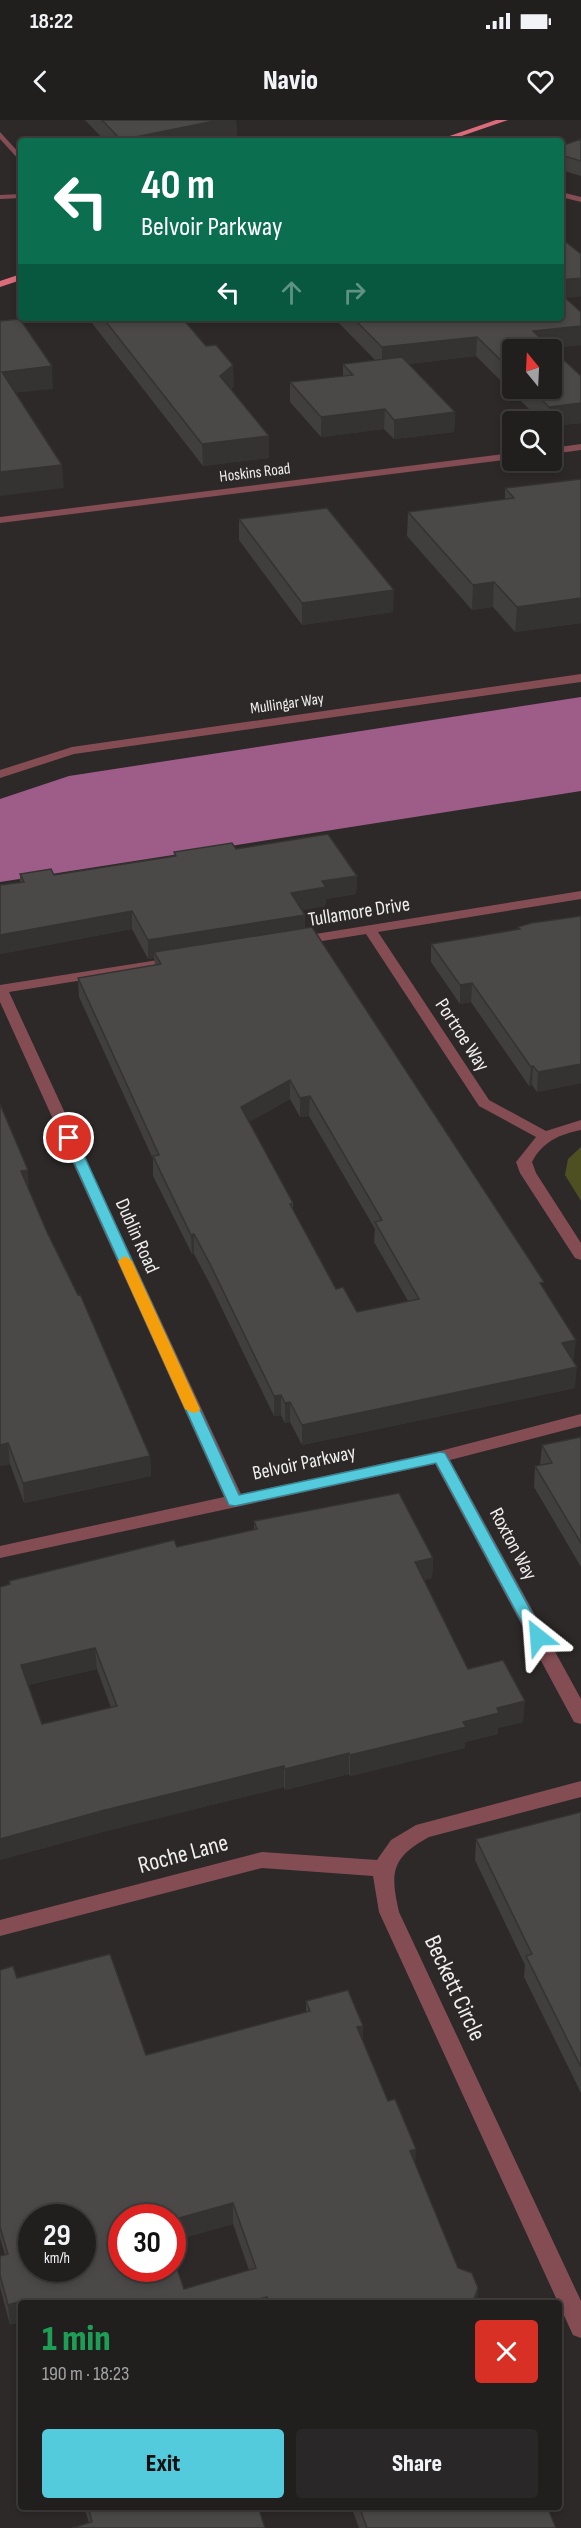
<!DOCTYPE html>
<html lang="en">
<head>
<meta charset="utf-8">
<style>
  body { margin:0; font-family:"Sofia Sans Condensed",sans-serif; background:#292727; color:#f1f3f6; height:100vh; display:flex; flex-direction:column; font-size:22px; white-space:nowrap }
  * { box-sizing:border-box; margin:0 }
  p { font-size:20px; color:#a2a2a4 }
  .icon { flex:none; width:33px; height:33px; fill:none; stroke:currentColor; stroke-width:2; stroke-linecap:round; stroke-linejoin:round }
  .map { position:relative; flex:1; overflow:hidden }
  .panel { position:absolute; left:18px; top:2180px; width:544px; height:210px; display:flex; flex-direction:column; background:#211f1e; border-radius:6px; box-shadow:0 3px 9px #0003,0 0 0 2px #3e3d3c }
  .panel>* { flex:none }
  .guide { position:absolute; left:18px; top:18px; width:546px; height:183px; border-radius:6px; box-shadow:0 3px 9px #0003,0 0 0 2px #3e3d3c; background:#0b6e4f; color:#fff; overflow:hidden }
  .needle { width:39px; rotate:342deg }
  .fabs { position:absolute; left:502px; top:219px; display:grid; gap:12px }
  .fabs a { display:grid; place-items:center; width:60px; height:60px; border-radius:6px; background:#211f1e; box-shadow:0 3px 9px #0003,0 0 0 2px #3e3d3c; font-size:30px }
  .speed { position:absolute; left:18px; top:2084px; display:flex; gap:12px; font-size:30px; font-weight:700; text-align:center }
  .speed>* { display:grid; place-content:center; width:78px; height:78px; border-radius:50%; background:#211f1e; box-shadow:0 3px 9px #0003,0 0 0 2px #3e3d3c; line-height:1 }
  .speed small { font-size:15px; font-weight:400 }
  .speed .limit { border:9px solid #d22; background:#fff; color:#111 }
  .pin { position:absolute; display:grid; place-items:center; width:51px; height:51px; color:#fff; margin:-26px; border:3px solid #fff; border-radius:50%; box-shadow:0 2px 6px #0007 }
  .me { position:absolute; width:66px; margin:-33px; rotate:332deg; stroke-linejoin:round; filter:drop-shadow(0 0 4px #0008) }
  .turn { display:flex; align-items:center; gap:21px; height:126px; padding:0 24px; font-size:27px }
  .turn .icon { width:78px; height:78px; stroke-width:2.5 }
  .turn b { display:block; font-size:42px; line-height:51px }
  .lanes { display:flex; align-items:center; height:57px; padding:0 24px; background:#0003; justify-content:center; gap:30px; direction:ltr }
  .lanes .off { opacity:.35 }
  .round { display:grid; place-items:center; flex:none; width:63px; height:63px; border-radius:6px; background:#292727 }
  .overview { display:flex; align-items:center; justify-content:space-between; height:102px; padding:0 24px }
  h1 { font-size:36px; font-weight:800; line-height:45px; color:#1e9e55 }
  .button { display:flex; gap:12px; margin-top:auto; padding:12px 24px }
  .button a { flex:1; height:69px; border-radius:6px; background:#54cadd; color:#111; font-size:24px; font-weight:800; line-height:69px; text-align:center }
  .button a+a { background:#292727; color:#f1f3f6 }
  .status { display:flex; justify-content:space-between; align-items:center; height:42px; padding:0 30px; background:#211f1e; direction:ltr }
  .status svg { height:16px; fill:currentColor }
  header { display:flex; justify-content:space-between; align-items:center; height:78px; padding:0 24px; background:#211f1e; font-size:27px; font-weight:800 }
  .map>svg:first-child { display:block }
</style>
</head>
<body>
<div class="status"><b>18:22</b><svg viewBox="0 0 49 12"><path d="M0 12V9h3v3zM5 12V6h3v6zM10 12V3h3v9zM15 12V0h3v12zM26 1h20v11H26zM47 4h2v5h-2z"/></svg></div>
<header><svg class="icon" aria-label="back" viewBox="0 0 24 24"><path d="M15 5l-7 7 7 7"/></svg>Navio<svg class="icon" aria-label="heart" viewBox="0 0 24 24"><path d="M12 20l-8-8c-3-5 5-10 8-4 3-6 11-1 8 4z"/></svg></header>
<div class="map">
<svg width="581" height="2408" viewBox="0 0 581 2408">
  <rect width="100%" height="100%" fill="#2c2928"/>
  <path fill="#4e5022" d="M581 1027V1081L565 1055 568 1039Z"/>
  <path fill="#9e5c89" d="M581 577V671L0 762V679L69 656Z"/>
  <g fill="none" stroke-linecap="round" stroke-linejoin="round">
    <path fill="#844d54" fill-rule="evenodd" d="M0 12 21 35V42L0 19Z
      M561 72 581 77V82L561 77Z
      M21 74V78L0 79V75Z
      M581 324V330L552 334V328Z
      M513 333V339L0 403V397Z
      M581 771V779L378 812 489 980 546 1011 581 1000V1010C560 1014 542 1022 532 1042L536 1053 581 1123V1140L575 1138 520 1053 516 1042 536 1017 479 986 366 814 297 825 290 821 297 817Z
      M177 837 184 841 182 844 9 872 241 1374 440 1331 581 1294V1306L450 1340 581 1579V1604L574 1602 435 1344 0 1438V1426L224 1377 0 882V865Z
      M581 1661V1677L429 1717C391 1738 390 1752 399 1792L581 2181V2218L573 2215 379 1792 373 1756 262 1748 0 1816V1800L262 1732 377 1740 391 1720 416 1705Z"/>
    <path fill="#844d54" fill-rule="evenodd" d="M581 554V562L74 634 0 658V650L72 627Z"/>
    <path fill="#dc6c7c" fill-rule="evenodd" d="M496 0H508L447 21H435Z
      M21 154V160L0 167V161Z"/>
  </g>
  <path fill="#403f3d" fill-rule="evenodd" d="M85 0H236L237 15 210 21H105Z
    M581 19V56L561 50V26Z
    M561 118 581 134V176L565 178 581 192V225L551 228 581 256V303L552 306V302H542L476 236 408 244 455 292 454 312 394 319 384 309 321 317 290 282V262L343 256V244L375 240 334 198H561ZM513 230H552V268H513Z
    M88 198H182L234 267 231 269 269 338 203 346Z
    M581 359V503L515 512 493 487 472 490 407 416 408 392 505 379V368Z
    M239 399 393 492 302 505 239 420Z
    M236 729 357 756 356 774 326 779 325 786 301 790 305 795V808L543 1169 574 1240H573L575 1268 302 1325 290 1302 285 1303 281 1295 274 1296 210 1164 194 1134H192L153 1056V1039L79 877 78 858 155 845 154 838 148 839 132 809 0 834V765L20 762V754L54 755 174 736V732ZM290 979 300 997 309 996 375 1109 374 1122 408 1181 357 1192 336 1169 293 1091V1083L249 1002Z
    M581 796V963L537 972 532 965 529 966 471 882 460 884 431 842V824L518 809V807Z
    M29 1069 47 1112 150 1336 151 1356 24 1383 10 1344 0 1346Z
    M581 1317V1447L534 1367 535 1346 540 1345 542 1325Z
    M254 1401 433 1438 432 1458 424 1460 468 1549 523 1602 498 1608V1614L465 1622V1628L350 1656 349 1654 285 1670 284 1667 106 1711 0 1740 9 1461 177 1427 254 1410ZM97 1549 111 1588 42 1604 28 1565Z
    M581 1692V1973L524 1857 525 1845 475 1740 476 1719Z
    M0 1850 17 1858 146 1935 306 1892V1881L363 1906V1921L458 2148 478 2168 477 2182H21L10 2205 0 2167V2155L5 2135 0 2118ZM122 2097H172V2121L233 2104 249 2150 184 2169Z
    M84 2386H258L89 2403Z
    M351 2386H547L556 2408H359Z"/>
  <path fill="#343332" d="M219 0H236L237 15 210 21H121V20Z
    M581 158V176L561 179V160Z
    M581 206V225L536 230 533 211Z
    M477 217 476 236 382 247V227Z
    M233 245 234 267 221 277 220 256Z
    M52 246 53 269 4 274 2 252Z
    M581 283V303L552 306V302H548L549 287Z
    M385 289 384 309 321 317V297Z
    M455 292 454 312 394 319V300Z
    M269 316V338L203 346 202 324Z
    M62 345 64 368 0 376V352Z
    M494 462 493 487 472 490 473 465Z
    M394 470 393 492 302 505V483Z
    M581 478V503L515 512 517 487Z
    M357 756 356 774 326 779 325 786 291 791V773L322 761Z
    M132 791V809L0 834V815Z
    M305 795V813L154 832V838L148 839V820Z
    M472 863 471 882 460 884V865Z
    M581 944V963L537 972 538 952Z
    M533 946 532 965 529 966 531 947Z
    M290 960V979L241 1007V987Z
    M310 976 309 996 300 997V978Z
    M28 1050 29 1069 21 1051Z
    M194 1114V1134H192L191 1115Z
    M576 1220 574 1240 560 1243 562 1223Z
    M577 1247 575 1268 302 1325V1305Z
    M281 1275V1295L274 1296V1276Z
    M290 1282V1302L285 1303V1283Z
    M8 1323 10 1344 0 1346V1325Z
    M150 1336 151 1356 24 1383 23 1363Z
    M433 1438 432 1458 415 1462V1442Z
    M95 1528 97 1549 23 1566 21 1545Z
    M525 1581 523 1602 498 1608V1614L465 1622V1628L350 1656V1635L497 1588Z
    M349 1633V1654L285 1670V1649Z
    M284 1646V1667L106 1711 0 1740V1719L105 1690Z
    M363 1906V1927L357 1907Z
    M416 2029 415 2050 410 2031Z
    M233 2083V2104L172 2121V2100Z
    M478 2168 477 2182H473Z
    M267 2177V2182H248Z
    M25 2180V2182H21V2202L10 2205 8 2185Z"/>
  <path fill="#4b4947" stroke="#343332" stroke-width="1.5" fill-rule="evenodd" d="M102 0H219L121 20Z
    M581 19V41L561 35V26Z
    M561 118 581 134V158L561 160Z
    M561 174 581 192V206L533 211 581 256V283L549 287 530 268H552V230H513V252L477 217 382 227 353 198H561Z
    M103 198H182L206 226 216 225 233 245 220 256 269 316 202 324Z
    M20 199 52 246 2 252 62 345 0 352V201Z
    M402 237 455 292 394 300 385 289 321 297 290 262 353 255 343 244Z
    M581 359V478L517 487 494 462 473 465 408 392 514 378 505 368Z
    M327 388 394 470 302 483 239 399Z
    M328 714 357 756 322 761 326 767 291 773 305 795 148 820 132 791 0 815V765L24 762 20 754 51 749 54 755 176 736 174 732 232 723 236 729Z
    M581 796V944L538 952 533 946 531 947 472 863 460 865 431 824 520 809 518 807 531 803Z
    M312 807 544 1162 540 1163 576 1220 562 1223 577 1247 302 1305 290 1282 285 1283 281 1275 274 1276 210 1144 194 1114 191 1115 153 1036 159 1035 78 858 161 844 154 832ZM290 960 300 978 310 976 382 1100 375 1102 419 1179 357 1192 343 1167 336 1169 290 1084 293 1083 241 987Z
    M0 984 28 1050 21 1051 47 1112 78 1175 80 1174 150 1336 23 1363 8 1323 0 1325Z
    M581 1317V1423L535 1346 552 1343 542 1325Z
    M399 1373 433 1438 415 1442 468 1549 503 1540 525 1581 497 1588 499 1593 463 1602 466 1607 350 1635 349 1633 285 1649 284 1646 105 1690 0 1719V1467L10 1464 9 1461 174 1420 177 1427 257 1409 254 1401ZM95 1528 117 1586 42 1604 21 1545Z
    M581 1692V1947L526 1836 532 1834 476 1719Z
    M110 1834 146 1935 310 1891 306 1881 348 1870 363 1906 357 1907 388 1981 395 1979 416 2029 410 2031 458 2148 472 2153 478 2168 473 2182H269L267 2177 248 2182H26L25 2180 8 2185 0 2155V2136L8 2134 0 2107V1850L13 1846 17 1858ZM233 2083 256 2148 184 2169 172 2134V2148H122V2097H172V2100ZM32 2097H82V2148H32Z
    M88 2386H258L265 2408H72L92 2402Z
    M359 2386H547L556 2408H367Z"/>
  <path fill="#54cadd" stroke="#378390" stroke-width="1.5" d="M69 1015 76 1018 239 1375 440 1332 445 1333 545 1517 543 1521H532L436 1343 235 1386 229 1385 63 1018Z"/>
  <path fill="#f59e0b" d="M125 1136 132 1141 200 1289 198 1292 193 1293 185 1289 118 1141Z"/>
  <g text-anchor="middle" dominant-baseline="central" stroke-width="4.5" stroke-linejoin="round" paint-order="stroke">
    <g font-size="16" fill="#f0eeee" stroke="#2c2928">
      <text transform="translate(255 353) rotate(-7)">Hoskins Road</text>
      <text transform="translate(287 584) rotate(-8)">Mullingar Way</text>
    </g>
    <g font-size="20" fill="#f0eeee" stroke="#2c2928">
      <text transform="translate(359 792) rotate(-9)">Tullamore Drive</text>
      <text transform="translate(462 915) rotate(57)">Portroe Way</text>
      <text transform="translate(137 1116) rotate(66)">Dublin Road</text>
      <text transform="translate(304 1343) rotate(-12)">Belvoir Parkway</text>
      <text transform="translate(513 1424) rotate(62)">Roxton Way</text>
    </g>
    <g font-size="24" fill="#f0eeee" stroke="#2c2928">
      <text transform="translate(183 1734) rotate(-15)">Roche Lane</text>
      <text transform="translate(455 1868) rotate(65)">Beckett Circle</text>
    </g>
  </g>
</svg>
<div class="fabs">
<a><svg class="needle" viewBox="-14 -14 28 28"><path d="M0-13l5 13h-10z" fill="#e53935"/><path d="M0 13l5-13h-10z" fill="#a2a2a4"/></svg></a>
<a><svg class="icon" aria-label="search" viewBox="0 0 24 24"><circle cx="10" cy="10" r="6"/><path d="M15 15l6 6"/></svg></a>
</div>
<div class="speed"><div>29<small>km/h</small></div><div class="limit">30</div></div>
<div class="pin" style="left:69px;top:1018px;background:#d93025"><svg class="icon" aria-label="arrive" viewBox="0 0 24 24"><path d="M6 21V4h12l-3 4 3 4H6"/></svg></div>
<svg class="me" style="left:538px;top:1517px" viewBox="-20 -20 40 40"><path d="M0-17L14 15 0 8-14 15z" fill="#54cadd" stroke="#fff" stroke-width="4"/></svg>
<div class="guide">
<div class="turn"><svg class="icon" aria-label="left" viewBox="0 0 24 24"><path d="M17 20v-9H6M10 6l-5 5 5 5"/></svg><div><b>40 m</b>Belvoir Parkway</div></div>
<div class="lanes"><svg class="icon" aria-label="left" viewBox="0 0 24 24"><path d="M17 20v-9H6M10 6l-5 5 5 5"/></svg><svg class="icon off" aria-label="ahead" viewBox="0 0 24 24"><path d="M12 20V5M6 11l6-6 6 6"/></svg><svg class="icon off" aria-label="right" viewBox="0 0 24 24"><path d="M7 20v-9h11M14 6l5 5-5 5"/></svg></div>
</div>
<section class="panel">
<div class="overview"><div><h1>1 min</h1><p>190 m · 18:23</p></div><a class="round" style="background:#d93025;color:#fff"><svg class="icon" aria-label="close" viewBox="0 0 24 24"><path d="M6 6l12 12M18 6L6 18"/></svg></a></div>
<div class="button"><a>Exit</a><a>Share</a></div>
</section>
</div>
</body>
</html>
